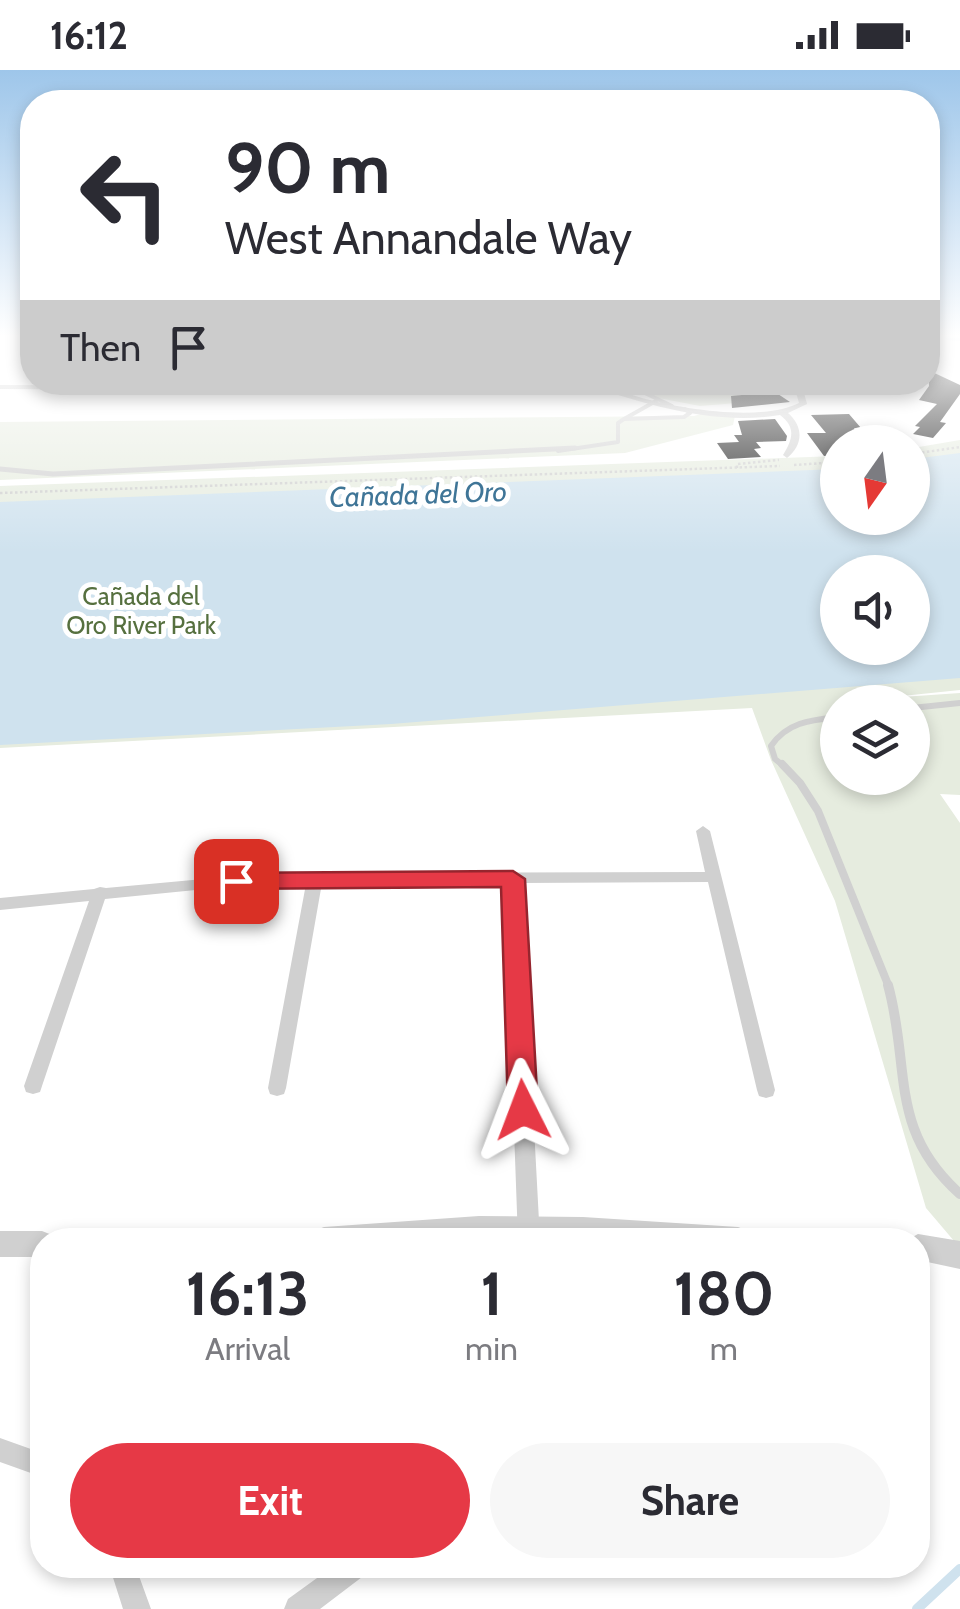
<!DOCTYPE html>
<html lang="en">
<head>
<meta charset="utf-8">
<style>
  body { margin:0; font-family:Cabin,sans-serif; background:#f7f7f7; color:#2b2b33; height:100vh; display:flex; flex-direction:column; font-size:38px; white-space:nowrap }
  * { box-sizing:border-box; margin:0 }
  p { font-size:32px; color:#7c7c81 }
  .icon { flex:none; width:55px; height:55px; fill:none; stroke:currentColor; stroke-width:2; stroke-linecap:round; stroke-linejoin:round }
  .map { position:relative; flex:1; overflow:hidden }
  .details { position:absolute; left:30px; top:1158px; width:900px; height:350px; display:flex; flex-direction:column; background:#fff; border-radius:40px; box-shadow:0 5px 15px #0003 }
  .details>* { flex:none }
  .hud { position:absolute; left:20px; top:20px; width:920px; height:305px; border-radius:40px; box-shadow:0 5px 15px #0003; background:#fff; color:#2b2b33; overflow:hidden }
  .needle { width:65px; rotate:194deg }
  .tools { position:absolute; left:820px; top:355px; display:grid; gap:20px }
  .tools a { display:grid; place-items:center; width:110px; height:110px; border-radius:50%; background:#fff; box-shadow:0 5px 15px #0003; font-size:50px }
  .pin { position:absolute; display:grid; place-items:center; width:85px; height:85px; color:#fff; margin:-42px; border-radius:20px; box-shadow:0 5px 15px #0006 }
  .me { position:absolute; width:110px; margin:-55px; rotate:357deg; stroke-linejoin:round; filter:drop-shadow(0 0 8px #0008) }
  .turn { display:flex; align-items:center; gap:35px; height:210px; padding:0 40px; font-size:45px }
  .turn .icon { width:130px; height:130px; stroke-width:2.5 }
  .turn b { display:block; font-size:70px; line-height:85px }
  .then { display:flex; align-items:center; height:95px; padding:0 40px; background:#0003; gap:20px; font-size:38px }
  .eta { display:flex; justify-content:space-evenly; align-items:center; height:170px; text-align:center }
  .eta b { font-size:60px; font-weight:700; line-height:70px }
  .action { display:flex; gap:20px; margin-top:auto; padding:20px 40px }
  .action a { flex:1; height:115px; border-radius:60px; background:#e63946; color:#fff; font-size:40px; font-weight:700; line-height:115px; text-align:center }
  .action a+a { background:#f7f7f7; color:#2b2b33 }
  .status { display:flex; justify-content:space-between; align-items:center; height:70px; padding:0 50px; background:#fff; direction:ltr }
  .status svg { height:28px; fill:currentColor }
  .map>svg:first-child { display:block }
</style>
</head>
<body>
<div class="status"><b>16:12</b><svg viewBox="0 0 49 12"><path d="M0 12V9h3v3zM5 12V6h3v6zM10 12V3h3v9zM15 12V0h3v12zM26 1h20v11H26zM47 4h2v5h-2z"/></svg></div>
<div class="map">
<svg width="960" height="1539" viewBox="0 0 960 1539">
  <rect width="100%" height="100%" fill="#fff"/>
  <path fill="#e6ecdf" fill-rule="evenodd" d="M642 312 741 313 737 333 700 336 648 326Z
    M708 342 735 346 733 355 625 383 0 410V352L694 346Z
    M960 370V620L873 629 960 623V725L940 724 960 753V1178L926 1138 835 831 771 690 752 638 0 678V416L837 386 838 448H912L913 378ZM838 502H912V578H838ZM838 632H912V708H838Z"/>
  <path fill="#cfe2ee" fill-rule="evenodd" d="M960 383V608L391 654 0 675V432L837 399 838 448H912L913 389ZM838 502H912V578H838Z"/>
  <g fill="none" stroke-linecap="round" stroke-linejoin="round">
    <path stroke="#cfe2ee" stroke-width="4" d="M947 268 960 269
      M809 319 861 317 873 312"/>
    <path stroke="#cfe2ee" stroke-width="10" d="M917 1539 960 1499"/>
  </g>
  <path fill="#1a1a1a" d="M928 300 960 315V324L940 352 946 353 933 368 913 364 920 357 915 356 937 334 919 330 929 316Z
    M775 322 790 332 732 338 731 326Z
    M849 344 861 358H854L862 372H838V385L824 386 807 363H826L811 345Z
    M775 349 787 366 786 371 756 372 761 378 754 379 761 387 728 389 717 373 739 372 734 365H742L738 351Z"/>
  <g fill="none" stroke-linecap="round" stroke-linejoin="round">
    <path stroke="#cdcdcd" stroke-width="2.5" stroke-dasharray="2.5 2.5" stroke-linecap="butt" d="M912 384 960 377
      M794 395 838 392
      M737 398V394L779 390
      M0 423 780 396"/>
    <path stroke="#d0d0d0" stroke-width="4" d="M645 312V323L672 336
      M656 331 624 349 684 347 690 343 685 339
      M558 381 618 372V353L624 349"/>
    <path stroke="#d0d0d0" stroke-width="5" d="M0 399 53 404 575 378"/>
    <path stroke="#d0d0d0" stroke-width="6" d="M912 638 960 633
      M785 697 775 689 771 676C787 652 811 650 838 647"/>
    <path stroke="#d0d0d0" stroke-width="8" d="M782 694 800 713 818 741 889 917"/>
    <path stroke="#d0d0d0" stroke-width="10" d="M888 915C911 998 888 1060 960 1124"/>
    <path fill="#d0d0d0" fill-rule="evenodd" d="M325 312H415L229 320 0 319V315L229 316Z
      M580 312C603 312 620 322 642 328 681 339 761 352 799 333L793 312H801L807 334 788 343C804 357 803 375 787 388L783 385C793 369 796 357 780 345 714 356 642 334 580 312Z
      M703 756 710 761 775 1020 773 1026 766 1028 759 1026 757 1020 708 812 521 813 540 1170H518L505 813H322L286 1018 284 1024 277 1026 270 1024 268 1018 306 814 236 816 105 829 42 1016 40 1022 33 1024 26 1022 24 1016 89 831 0 840V828L94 819 100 817 106 818 236 806 315 803 705 802 696 761Z
      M0 1368 42 1383V1407L0 1392Z
      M109 1495H135L151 1539H123Z
      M335 1495H370L366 1504 320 1539H284L288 1529Z"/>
    <path fill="#d0d0d0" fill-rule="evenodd" d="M479 1146 583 1147 738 1157 748 1161 752 1170H310L314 1161 324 1157Z
      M0 1161H42L52 1165 55 1170H42V1187H0Z
      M918 1164 960 1171V1199L918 1190V1170H907Z"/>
  </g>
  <linearGradient id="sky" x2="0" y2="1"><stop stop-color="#9ec6ea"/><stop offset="0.55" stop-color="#fff"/><stop offset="1" stop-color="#fff" stop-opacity="0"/></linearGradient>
  <rect width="960" height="483" fill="url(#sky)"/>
  <path fill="#e63946" stroke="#96252e" stroke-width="2.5" d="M513 801 525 809 538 1040 533 1048 523 1052 513 1048 508 1040 501 817 236 819 224 811 236 803Z"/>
  <g text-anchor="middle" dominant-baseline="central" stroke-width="10" stroke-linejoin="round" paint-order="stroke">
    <g font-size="25" fill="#56703f" stroke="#fff">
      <text x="141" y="526">Cañada del<tspan x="141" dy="29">Oro River Park</tspan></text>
    </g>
    <g font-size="28" font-style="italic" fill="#3f7597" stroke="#fff">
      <text transform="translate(418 424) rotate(-2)">Cañada del Oro</text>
    </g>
  </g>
</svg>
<div class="tools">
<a><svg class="needle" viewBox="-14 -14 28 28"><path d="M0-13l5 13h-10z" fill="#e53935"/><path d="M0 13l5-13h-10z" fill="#7c7c81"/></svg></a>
<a><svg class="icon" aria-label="sound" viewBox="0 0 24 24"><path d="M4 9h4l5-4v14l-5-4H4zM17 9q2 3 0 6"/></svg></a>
<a><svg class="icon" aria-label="layers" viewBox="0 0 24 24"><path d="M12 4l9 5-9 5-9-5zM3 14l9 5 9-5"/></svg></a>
</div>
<div class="pin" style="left:236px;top:811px;background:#d93025"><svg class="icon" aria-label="arrive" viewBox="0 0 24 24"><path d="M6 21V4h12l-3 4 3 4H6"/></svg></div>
<svg class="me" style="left:523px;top:1040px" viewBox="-20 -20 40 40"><path d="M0-17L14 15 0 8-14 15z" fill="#e63946" stroke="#fff" stroke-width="4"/></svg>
<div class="hud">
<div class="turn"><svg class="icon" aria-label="left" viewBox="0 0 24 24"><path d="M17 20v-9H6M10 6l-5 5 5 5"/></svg><div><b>90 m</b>West Annandale Way</div></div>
<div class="then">Then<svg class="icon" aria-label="arrive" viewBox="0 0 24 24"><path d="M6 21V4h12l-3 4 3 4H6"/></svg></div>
</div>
<section class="details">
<div class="eta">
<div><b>16:13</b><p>Arrival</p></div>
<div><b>1</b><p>min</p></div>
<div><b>180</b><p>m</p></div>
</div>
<div class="action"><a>Exit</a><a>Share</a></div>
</section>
</div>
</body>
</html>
